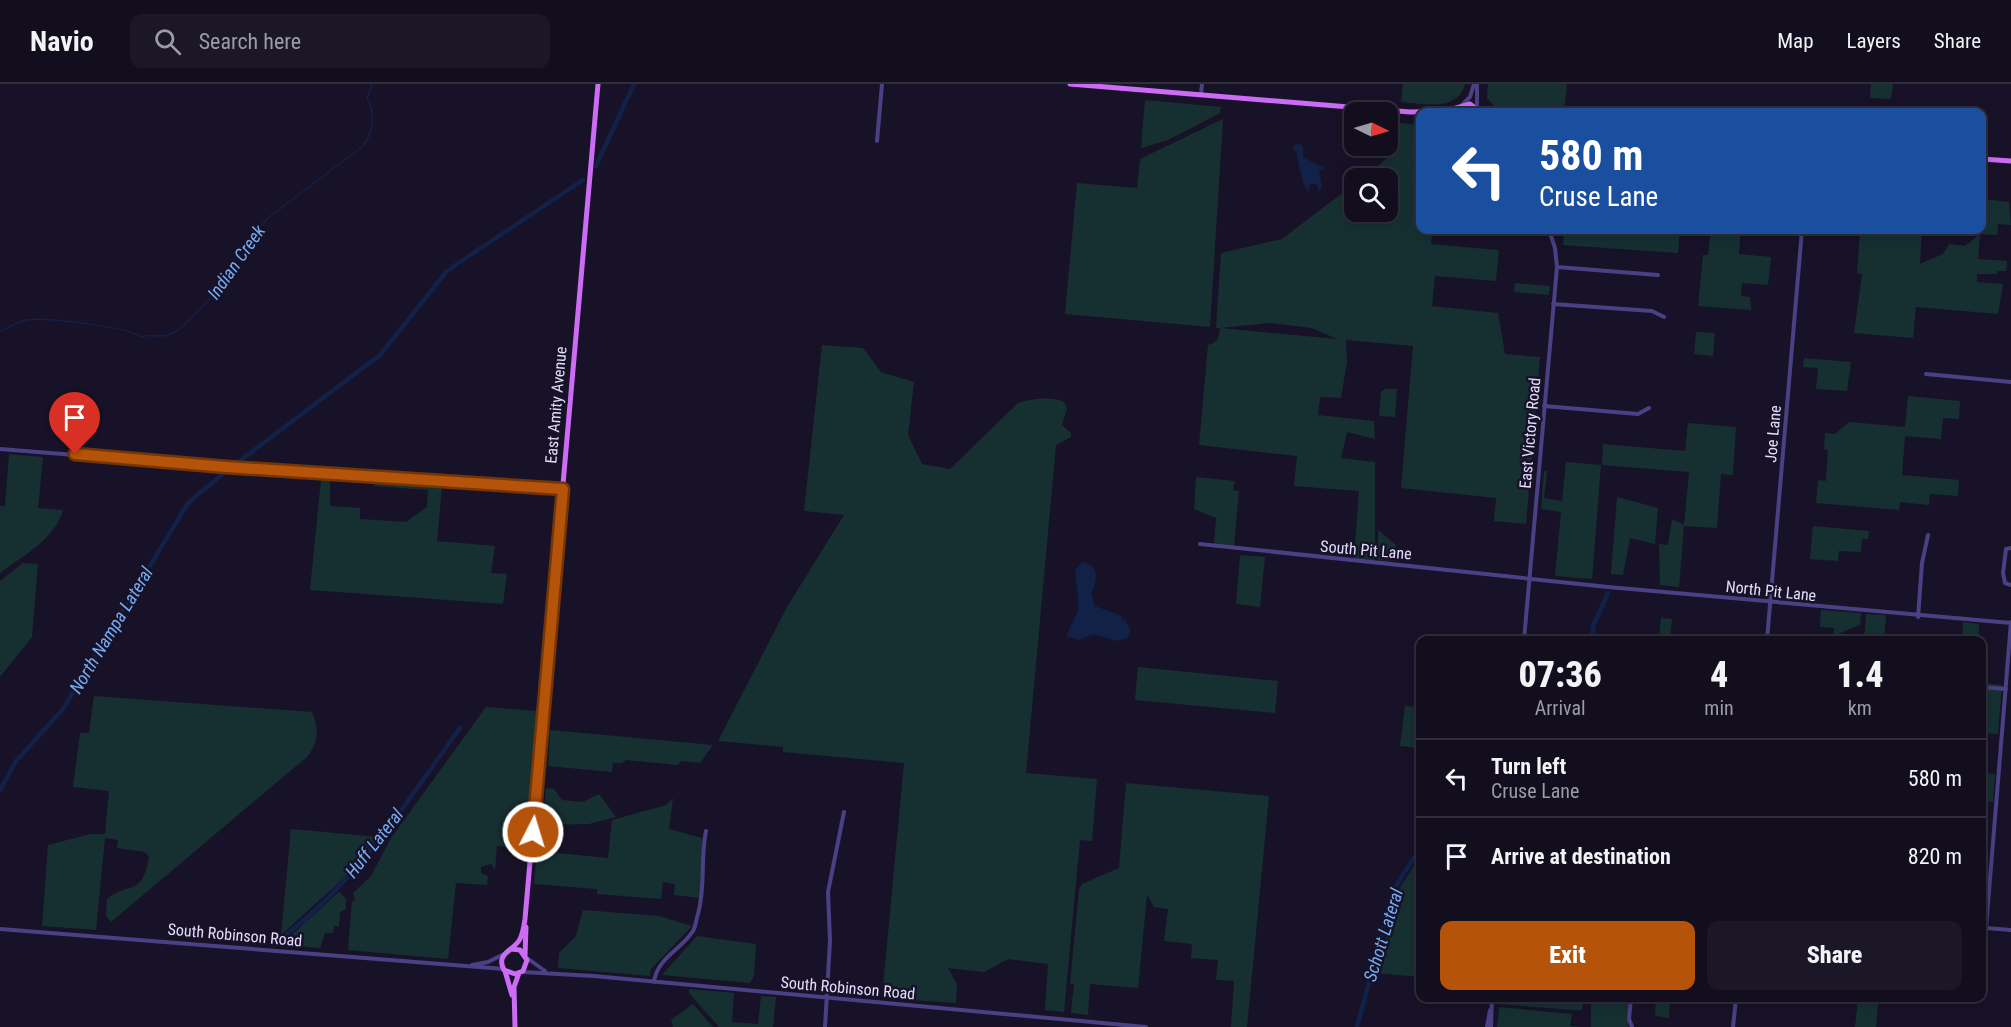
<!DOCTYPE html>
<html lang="en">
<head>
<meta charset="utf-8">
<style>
  body { margin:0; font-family:"Roboto Condensed",sans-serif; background:#1b1727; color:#f1f3f6; height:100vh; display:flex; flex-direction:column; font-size:22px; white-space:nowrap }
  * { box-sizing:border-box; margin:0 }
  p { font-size:20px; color:#9c9ca4 }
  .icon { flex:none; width:33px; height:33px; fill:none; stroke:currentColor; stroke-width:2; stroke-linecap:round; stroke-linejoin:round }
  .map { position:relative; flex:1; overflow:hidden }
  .details { position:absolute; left:1416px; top:552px; width:570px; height:366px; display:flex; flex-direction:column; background:#120e1e; border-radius:12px; box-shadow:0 3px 15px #0003,0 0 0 2px #312e3c }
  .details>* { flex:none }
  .top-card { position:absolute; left:1416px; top:24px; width:570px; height:126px; border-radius:12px; box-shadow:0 3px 15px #0003,0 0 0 2px #312e3c; background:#1a4fa0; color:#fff; overflow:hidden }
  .needle { width:39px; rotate:95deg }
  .controls { position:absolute; left:1344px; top:18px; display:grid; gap:12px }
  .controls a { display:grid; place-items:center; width:54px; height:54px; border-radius:12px; background:#120e1e; box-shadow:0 3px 15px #0003,0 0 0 2px #312e3c; font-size:30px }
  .pin { position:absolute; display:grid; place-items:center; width:51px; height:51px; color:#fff; margin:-62px -26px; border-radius:50% 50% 50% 0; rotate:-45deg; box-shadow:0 0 6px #0007 }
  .pin .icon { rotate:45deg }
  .me { position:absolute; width:66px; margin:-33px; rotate:5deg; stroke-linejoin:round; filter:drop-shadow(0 0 4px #0008) }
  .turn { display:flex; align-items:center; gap:21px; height:126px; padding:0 24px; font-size:27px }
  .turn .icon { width:78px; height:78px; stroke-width:2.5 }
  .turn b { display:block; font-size:42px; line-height:51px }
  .eta { display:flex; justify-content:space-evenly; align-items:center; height:102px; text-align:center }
  .eta b { font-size:36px; font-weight:800; line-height:42px }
  .primary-button { display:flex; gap:12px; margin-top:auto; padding:12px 24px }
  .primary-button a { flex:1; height:69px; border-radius:12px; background:#b45309; color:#fff; font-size:24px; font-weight:800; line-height:69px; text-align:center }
  .primary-button a+a { background:#1b1727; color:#f1f3f6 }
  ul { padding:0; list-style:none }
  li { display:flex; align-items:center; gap:18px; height:78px; padding:0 24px; border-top:2px solid #312e3c }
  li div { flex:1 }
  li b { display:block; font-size:22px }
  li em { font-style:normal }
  header { display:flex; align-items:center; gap:36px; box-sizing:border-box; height:84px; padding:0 30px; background:#120e1e; border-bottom:2px solid #312e3c }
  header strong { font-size:28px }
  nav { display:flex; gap:33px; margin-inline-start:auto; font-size:21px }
  .search { width:420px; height:54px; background:#1b1727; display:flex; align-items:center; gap:15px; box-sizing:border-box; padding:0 21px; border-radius:12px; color:#9c9ca4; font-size:22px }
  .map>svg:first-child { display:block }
</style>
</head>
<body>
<header>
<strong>Navio</strong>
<div class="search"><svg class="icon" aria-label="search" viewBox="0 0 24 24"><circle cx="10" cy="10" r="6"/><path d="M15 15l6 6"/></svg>Search here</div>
<nav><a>Map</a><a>Layers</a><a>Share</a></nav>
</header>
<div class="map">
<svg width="2011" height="943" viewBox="0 0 2011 943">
  <rect width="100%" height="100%" fill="#181228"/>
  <path fill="#163032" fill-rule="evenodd" d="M1403 0H1465C1458 28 1423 20 1401 18Z
    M1488 0H1567L1564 28 1495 23 1487 14Z
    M1871 0H1893L1891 15 1870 14Z
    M1145 16 1221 23 1220 29 1168 56 1141 64Z
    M1223 35 1210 243 1065 230 1077 99 1137 104 1140 75Z
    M1400 39 1420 41V146H1432L1431 160 1499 166 1496 197 1435 192 1432 222 1498 229 1505 270 1540 273 1526 440 1494 437 1496 414 1401 404 1413 262 1346 256 1347 278 1341 314 1320 313 1318 331 1374 337 1375 355 1347 348 1341 374 1375 378V476L1354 474 1359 407 1294 402 1297 372 1199 361 1208 261C1218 258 1219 254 1220 244H1216L1221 169 1282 155 1354 100V128H1388V94H1362C1385 77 1398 69 1400 39ZM1270 239 1312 244 1337 255 1220 244Z
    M1983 115 2009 118 2011 141 1998 140 1997 151 1980 150 1978 175 2007 177 2006 187H1997V190H1977V198L2003 200 1998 230 1916 223 1913 254 1854 249 1862 190 1857 189 1860 146H1922L1920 180 1943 170 1949 160 1965 162 1980 150Z
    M1564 146H1680L1678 169 1563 161Z
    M1711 146H1741L1739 170 1771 173 1768 201 1742 199 1741 212 1750 213 1751 226 1698 222 1703 171H1708Z
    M1515 199 1550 202 1549 211 1514 208Z
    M1696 248 1715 249 1713 272 1694 270Z
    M822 261 863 264 881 288 914 298 908 351 922 380 950 385 1018 319C1031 315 1052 312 1064 318L1067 324 1062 341 1071 349V353L1056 361 1026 689 1097 695 1092 757 1080 756 1064 928 1045 926 1048 880 1008 875 984 888 948 884 957 900 956 919 882 914 904 679 783 668V663L718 657 787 523 844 431 804 427Z
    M1804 274 1851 278 1847 307 1816 305 1818 284 1803 283Z
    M1385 305H1397L1395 333 1379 332 1381 308Z
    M1908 312 1960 317 1959 335 1943 334 1941 355 1905 352 1902 391 1959 396 1958 412 1930 410 1929 421 1900 418 1899 426 1816 419 1818 396 1826 397 1828 366 1824 365 1825 349 1835 350 1849 338 1905 343Z
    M1688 339 1736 343 1733 391 1721 390 1717 444 1684 442 1679 503 1660 501 1659 460 1668 461 1672 435 1684 441 1689 388 1602 381 1603 360 1685 367Z
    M9 370 43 373 38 424 63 426C54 456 24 471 0 489V422H5Z
    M1566 378 1601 381 1592 495 1555 492 1561 428 1541 425 1544 387H1547L1544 414 1562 417Z
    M1196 393 1235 397 1233 406 1239 407 1234 462 1214 460 1216 434 1194 425Z
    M321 396H330V422L360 424V435L406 438 427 423 428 406 374 402 376 397 442 403 437 457 495 462 491 489 507 490 503 520 310 506Z
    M1617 413 1658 424 1655 460 1630 454 1623 491 1611 490Z
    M1813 442 1869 447 1868 455H1862L1861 468 1839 467 1838 477 1810 475Z
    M1378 446 1396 461 1395 477 1378 476Z
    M1240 471 1265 473 1260 523 1236 520Z
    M23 479 38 480 32 553 0 593V497Z
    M1821 526 1861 529 1860 541 1833 552 1834 544 1820 543Z
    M1866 530 1886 531 1884 556H1864Z
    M1661 534 1672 535 1670 556H1659Z
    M1963 538 1979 540V556H1962Z
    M1138 583 1278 597 1275 629 1135 616Z
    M1982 599 2002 601 1998 650 1982 649Z
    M94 612 312 628C319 645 319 656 308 672L111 838 106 832 107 815C129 797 142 814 149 773L145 768 117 764 118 756 105 754 96 846 42 842 48 761 90 750H105L109 707 73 703 80 649H89Z
    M1405 622 1420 623V664L1400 662Z
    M486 623 537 627 525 764 497 762 495 786 491 780 481 783V789L488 792 487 801 456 799 448 875 348 866 352 817H355L353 809 371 792 391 754Z
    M550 646 713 661 700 679 681 677 678 681 626 676 622 679H613L612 688 548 682Z
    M1982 689 1995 690 1993 718 1982 717Z
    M1126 699 1269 712 1247 943H1231L1234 897 1216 896 1218 876 1191 874 1192 860 1164 857 1168 825 1154 823 1147 811 1138 904 1090 900 1088 931 1071 929 1074 900H1070L1079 805 1082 800 1119 784Z
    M546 704 554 705 562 716 583 718 599 710 616 733 589 740 542 741Z
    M673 714 669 745 702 754 701 814 674 811 675 800 663 798 661 815 597 810V805L534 800 537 767 608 774 612 736 666 721Z
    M291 745 379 753 345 793 281 851Z
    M1417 777H1420V893L1376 889 1399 805Z
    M339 808 346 815V825L340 828 339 842H334L333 849H325L320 864 287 861V855Z
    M583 826 659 832 692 842 651 885 650 892 558 884 559 869 576 852Z
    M697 852 756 860 754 892 750 899 662 891Z
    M689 905 734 909 732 938 758 940 761 912 776 913 773 943H719L689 909Z
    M1497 914H1628V943H1591V919H1583L1582 926H1572L1499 920Z
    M1651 914H1670L1669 934 1655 932 1656 915Z
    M1858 914H1879L1876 943H1855Z
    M693 920 713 943H673L671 936Z
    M1499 923 1572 930 1570 942 1582 943H1497Z"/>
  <path fill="#112148" d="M1300 60 1303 63V73L1325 84 1319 86 1322 104 1318 107V101L1310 99 1309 109 1303 98 1296 67 1293 66 1294 61Z
    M1082 478C1101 481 1097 497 1091 510L1095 522 1122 532 1121 537 1124 535 1131 546 1127 554 1117 557 1093 550 1079 556 1066 552 1079 525 1075 486Z"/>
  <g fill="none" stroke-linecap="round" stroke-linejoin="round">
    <path stroke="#112148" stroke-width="1.5" d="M0 247C8 244 18 238 26 236 44 233 129 243 141 253 152 249 160 254 168 251 182 248 199 224 211 214L213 207 219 208 237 171 268 134 363 62C373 49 376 28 367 14L372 0"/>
    <path stroke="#112148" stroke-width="4.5" d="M596 82 634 0
      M460 178 583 96
      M237 379 380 271 446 188 457 180
      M1592 556 1593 542 1608 509
      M0 706 16 677 63 625 188 419 224 389
      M273 860C352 806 405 720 460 644
      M1357 943 1394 805 1420 764"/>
    <path stroke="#494183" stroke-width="4" d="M1477 0V24
      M1201 11 1202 0
      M1462 21 1470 13 1474 0
      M877 57 882 0
      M1557 183 1658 191
      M1553 220 1652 227 1664 233
      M1926 290 2011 298
      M1544 322 1638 330 1649 324
      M0 365 237 384 322 388 563 405
      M1200 460 1608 503 2011 539
      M2011 464 2006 465 2003 489 2005 499 2011 501
      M1918 533 1922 479 1928 451
      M2011 538 1986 844 2011 846
      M1524 556 1557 183 1555 164 1549 146
      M1767 556 1802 146
      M1982 603 2006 605
      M0 845 504 885
      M527 874 545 887
      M472 881 488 878 504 870
      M522 888 594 892 1146 943
      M654 898C657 874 681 866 693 847 696 842 696 835 698 830 706 801 700 776 706 747
      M1631 914 1629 935 1632 943
      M825 943 830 857 828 808 844 728
      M1487 943 1490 926
      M1491 943 1492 914
      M1733 943 1736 914"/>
    <path stroke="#cc6cf4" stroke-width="5" d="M1070 0 1410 28 1446 27 1470 20 1480 28
      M1982 75 2011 77
      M511 865 520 866 527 876 523 887 515 890 504 886C495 869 514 867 520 855 523 849 524 842 525 835L598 0
      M525 872 526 843
      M505 887 512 911
      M515 943 514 903 519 889"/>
  </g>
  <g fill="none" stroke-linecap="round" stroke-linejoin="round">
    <g stroke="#753606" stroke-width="15">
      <path id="route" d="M75 370 226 383 563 405 533 748"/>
    </g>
    <use href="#route" stroke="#b45309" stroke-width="10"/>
  </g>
  <g text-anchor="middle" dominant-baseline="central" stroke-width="5" stroke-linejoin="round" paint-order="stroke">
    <g font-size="16" fill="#e3dcfc" stroke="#181228">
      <text transform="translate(556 321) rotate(-85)">East Amity Avenue</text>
      <text transform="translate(1530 349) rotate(-85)">East Victory Road</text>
      <text transform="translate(1773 350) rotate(-85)">Joe Lane</text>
      <text transform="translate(1366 466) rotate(5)">South Pit Lane</text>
      <text transform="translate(1771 507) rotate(6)">North Pit Lane</text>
      <text transform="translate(235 851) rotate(5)">South Robinson Road</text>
      <text transform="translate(848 904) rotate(5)">South Robinson Road</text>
    </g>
    <g font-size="18" font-style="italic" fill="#73adf4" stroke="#181228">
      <text transform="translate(236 178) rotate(-55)">Indian Creek</text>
      <text transform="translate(111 546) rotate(-59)">North Nampa Lateral</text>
      <text transform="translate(374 759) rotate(-52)">Huff Lateral</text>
      <text transform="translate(1383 851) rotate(-73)">Schott Lateral</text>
    </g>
  </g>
</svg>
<div class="controls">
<a><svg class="needle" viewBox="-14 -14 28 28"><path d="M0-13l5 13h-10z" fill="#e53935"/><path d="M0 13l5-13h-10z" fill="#9c9ca4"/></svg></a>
<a><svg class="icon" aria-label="search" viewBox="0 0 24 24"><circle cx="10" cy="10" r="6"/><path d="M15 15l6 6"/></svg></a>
</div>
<div class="pin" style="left:75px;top:370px;background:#d93025"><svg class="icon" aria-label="arrive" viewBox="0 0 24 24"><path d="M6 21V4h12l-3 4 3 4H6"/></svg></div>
<svg class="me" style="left:533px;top:748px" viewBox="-20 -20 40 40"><circle r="17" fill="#b45309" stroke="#fff" stroke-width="3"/><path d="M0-11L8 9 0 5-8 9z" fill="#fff"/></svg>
<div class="top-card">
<div class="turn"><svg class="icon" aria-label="left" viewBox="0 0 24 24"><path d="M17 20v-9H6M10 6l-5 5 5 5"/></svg><div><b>580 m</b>Cruse Lane</div></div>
</div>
<section class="details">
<div class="eta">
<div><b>07:36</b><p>Arrival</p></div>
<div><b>4</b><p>min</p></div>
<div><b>1.4</b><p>km</p></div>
</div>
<ul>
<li><svg class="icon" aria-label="left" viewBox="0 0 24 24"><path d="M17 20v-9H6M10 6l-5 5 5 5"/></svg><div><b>Turn left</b><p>Cruse Lane</p></div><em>580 m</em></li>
<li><svg class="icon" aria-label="arrive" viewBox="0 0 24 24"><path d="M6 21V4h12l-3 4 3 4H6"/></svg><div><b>Arrive at destination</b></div><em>820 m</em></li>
</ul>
<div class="primary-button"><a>Exit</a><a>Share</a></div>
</section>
</div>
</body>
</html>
